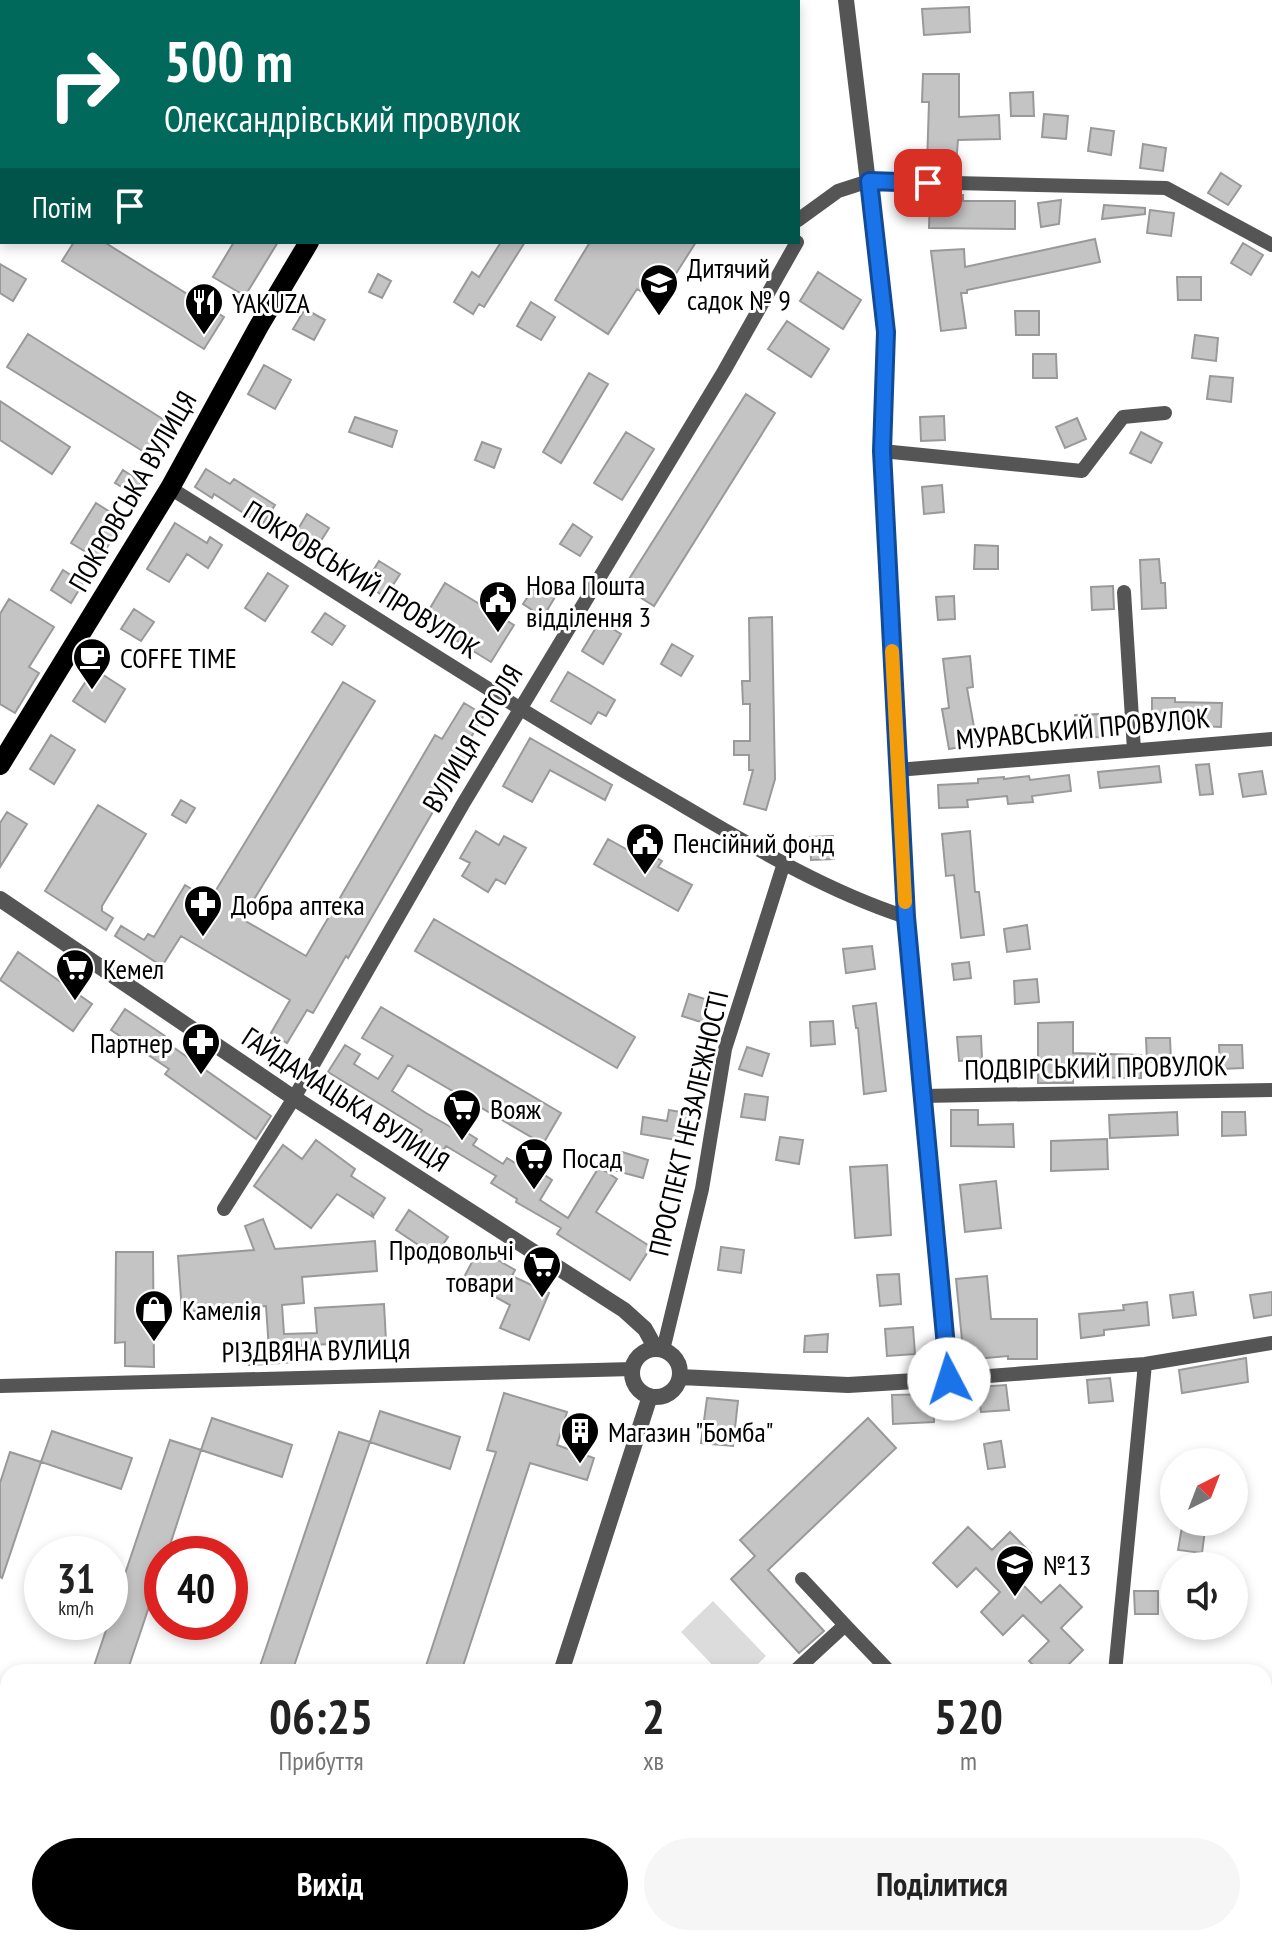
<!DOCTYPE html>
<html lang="uk">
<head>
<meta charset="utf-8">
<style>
  body { margin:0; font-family:"PT Sans Narrow",sans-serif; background:#f6f6f6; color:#222; height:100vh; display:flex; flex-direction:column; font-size:30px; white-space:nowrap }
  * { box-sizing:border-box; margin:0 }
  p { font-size:26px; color:#767676 }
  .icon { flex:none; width:44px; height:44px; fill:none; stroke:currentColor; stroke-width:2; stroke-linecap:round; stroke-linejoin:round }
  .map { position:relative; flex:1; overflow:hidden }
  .details { position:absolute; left:0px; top:1664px; width:1272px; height:282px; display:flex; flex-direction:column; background:#fff; border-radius:24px 24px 0 0; box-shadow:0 4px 12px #0003 }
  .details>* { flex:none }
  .hud { position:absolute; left:0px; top:0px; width:800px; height:244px; box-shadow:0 4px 12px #0003; background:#00695c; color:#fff; overflow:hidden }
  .needle { width:52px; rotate:42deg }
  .fabs { position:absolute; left:1160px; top:1448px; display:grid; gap:16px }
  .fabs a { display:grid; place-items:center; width:88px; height:88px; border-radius:50%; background:#fff; box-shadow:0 4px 12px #0003; font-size:40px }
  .speed { position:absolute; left:24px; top:1536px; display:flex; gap:16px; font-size:40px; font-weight:700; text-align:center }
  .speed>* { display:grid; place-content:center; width:104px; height:104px; border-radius:50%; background:#fff; box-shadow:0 4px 12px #0003; line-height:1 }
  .speed small { font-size:20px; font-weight:400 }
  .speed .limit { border:12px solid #d22; background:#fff; color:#111 }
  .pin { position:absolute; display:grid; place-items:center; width:68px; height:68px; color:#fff; margin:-34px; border-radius:16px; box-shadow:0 4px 12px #0006 }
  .me { position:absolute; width:88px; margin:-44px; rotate:355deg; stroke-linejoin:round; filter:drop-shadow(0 0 6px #0008) }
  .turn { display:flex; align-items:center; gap:28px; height:168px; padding:0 32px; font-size:36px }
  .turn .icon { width:104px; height:104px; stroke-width:2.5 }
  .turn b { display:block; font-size:56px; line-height:68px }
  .then { display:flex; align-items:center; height:76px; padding:0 32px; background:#0003; gap:16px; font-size:30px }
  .eta { display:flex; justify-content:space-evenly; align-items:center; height:136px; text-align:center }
  .eta b { font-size:48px; font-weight:700; line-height:56px }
  .button { display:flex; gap:16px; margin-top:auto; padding:16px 32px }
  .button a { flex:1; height:92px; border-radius:48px; background:#000; color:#fff; font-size:32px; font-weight:700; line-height:92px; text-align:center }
  .button a+a { background:#f6f6f6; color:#222 }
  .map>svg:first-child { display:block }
</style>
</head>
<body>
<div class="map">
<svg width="1272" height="1945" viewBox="0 0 1272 1945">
  <rect width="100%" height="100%" fill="#fff"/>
  <path fill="#dcdcdc" d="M713 1601 766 1656 750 1672H719L681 1632Z
    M327 1938H431L428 1945H325Z"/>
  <path fill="#c4c4c4" stroke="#999" stroke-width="2" d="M969 7 970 32 924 35 922 9Z
    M923 74H959V117L999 115 1000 139 958 140 956 165H927L929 102H922Z
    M1033 92 1034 116H1011L1010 93Z
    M1044 114 1068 116 1066 139 1042 137Z
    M1091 128 1114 131 1111 155 1088 151Z
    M1143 144 1166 148 1163 171 1140 168Z
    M1221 173 1241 186 1228 205 1208 193Z
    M930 195H963V201H1015V229L929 228Z
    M1061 200 1059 224 1041 227 1038 203Z
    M1104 205 1145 208V214L1102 219Z
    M1150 210 1174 213 1171 236 1147 233Z
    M1095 239 1100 262 967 290V293H961L966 328 941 331 931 251 964 249 965 267Z
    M74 242H104L224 317 204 349 62 261Z
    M234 242H278L245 296 213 277Z
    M501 242H525L484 307 479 304 473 314 454 302 472 272 479 277Z
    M590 242H696L658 302 637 289 608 334 555 300Z
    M1243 243 1263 255 1251 275 1231 263Z
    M0 264 26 279 13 301 0 293Z
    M818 272 861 300 843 329 800 301Z
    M378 274 391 281 382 298 369 292Z
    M1177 277H1201V300H1178Z
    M531 302 555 317 541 340 517 326Z
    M305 309 325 320 314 340 293 329Z
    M1015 311H1039V335H1016Z
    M787 321 829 349 811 377 768 349Z
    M28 334 169 423 149 455 7 367Z
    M1195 335 1218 338 1216 361 1192 358Z
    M1033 354H1056L1057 378H1033Z
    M264 365 291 380 275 409 248 394Z
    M589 373 608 384 561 463 543 452Z
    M1210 376 1233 378 1231 402 1207 399Z
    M746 394 775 413 654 606 624 587Z
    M0 401 70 447 52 474 0 440Z
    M944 416 945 440 921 441 920 417Z
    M355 417 397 431 392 447 349 432Z
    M1077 418 1086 439 1065 448 1056 427Z
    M626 432 654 449 622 500 594 483Z
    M1141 432 1162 443 1151 463 1130 453Z
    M482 442 501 449 494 468 475 460Z
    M206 469 230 484 234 479 275 505 262 525 214 494 212 498 195 487Z
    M123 470 141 482 133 494 115 483Z
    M942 485 944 512 924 514 922 487Z
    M96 503 124 521 99 560 71 543Z
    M307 514 329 528 312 555 298 546 301 541 294 536Z
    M175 523 207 543 210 537 222 545 208 568 187 554 169 582 147 569Z
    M573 524 592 537 580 556 560 544Z
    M975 545 998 546V569H974Z
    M1159 559 1161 583H1165L1166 608 1142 609 1140 560Z
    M379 561 400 574 385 597 365 584Z
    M63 570 83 583 71 603 51 590Z
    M268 573 288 586 265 621 245 608Z
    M539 580 558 592 543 617 523 604Z
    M445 583 514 625 491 662 423 620Z
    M1113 586 1114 609 1092 610 1091 587Z
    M954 596 955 619 938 620 936 597Z
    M9 599 54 627 29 667 39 673 15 713 0 704V614Z
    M134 609 154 622 141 641 121 629Z
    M325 613 345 626 332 645 312 632Z
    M772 617 775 779 766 810 744 804 753 770H749V755H734V741H750V704H743L742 681H750L749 618Z
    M600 621 621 634 603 664 582 651Z
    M672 644 693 656 681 676 661 664Z
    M970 656 973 687 967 688 977 744 949 749 942 709 949 708 943 659Z
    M94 669 125 689 105 722 73 701Z
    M568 672 615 700 606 716 598 712 591 724 551 701Z
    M343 682 375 701 242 919 306 956 435 735 442 739 464 703 484 715 463 751 467 753 348 958 346 956 313 1013 307 1010 287 1043 271 1033 290 1000 181 936 162 966 115 936 121 926 144 940 148 934 154 937 185 885 210 900Z
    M1152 698H1175V702L1222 703 1221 727 1197 726 1198 721H1152Z
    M1098 714 1100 737 1077 738 1075 715Z
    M51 735 75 750 54 784 30 769Z
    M530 738 612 785 605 800 550 770 532 802 503 786Z
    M1209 764 1213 794 1200 795 1196 765Z
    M1159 766 1161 782 1100 788 1098 772Z
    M1262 771 1266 794 1243 797 1239 774Z
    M1069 775 1071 791 1032 796 1033 802 1008 804 1007 796 967 800 968 807 939 808 938 785 978 783V779L1004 777V779L1029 776 1030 780Z
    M181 800 195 808 186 823 172 815Z
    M98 805 146 834 102 906V911L113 918 106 930 45 891Z
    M7 812 27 824 0 867V823Z
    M476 831 499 845 504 836 526 848 505 884 496 879 488 892 462 876 470 863 460 858Z
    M970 831 975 892H979L984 935 961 938 954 875 946 876 942 834Z
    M833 836 834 859 811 860 810 837Z
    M608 839 644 859 648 853 662 861 658 867 692 885 678 911 594 864Z
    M434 919 635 1037 617 1068 415 951Z
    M1027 925 1030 949 1007 952 1004 929Z
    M872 946 875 969 846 973 843 949Z
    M18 952 92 1004 73 1031 0 980Z
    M969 962 971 978 954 980 952 964Z
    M1037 979 1039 1002 1015 1004 1014 981Z
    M689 994 711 1001 704 1023 682 1016Z
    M876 1003 886 1091 864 1094 858 1028H856L853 1006Z
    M381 1007 561 1113 543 1144 408 1065 392 1091 426 1113 456 1130 458 1127 477 1139 473 1145 503 1164 507 1158 533 1174 536 1169 552 1180 540 1200 568 1218 599 1167 617 1179 596 1212 651 1247 630 1280 557 1234 561 1228 516 1202 517 1199 491 1183 496 1176 446 1146 434 1165 410 1149 422 1130 328 1072 345 1045 360 1054 354 1064 378 1079 393 1056 362 1038Z
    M125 1009 165 1036 163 1040 271 1116 256 1139 165 1074 169 1069 111 1030Z
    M833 1021 835 1044 811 1046 810 1022Z
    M1073 1022V1053L1141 1055V1078L1073 1077V1083H1038V1023Z
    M981 1036 982 1059 959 1061 957 1037Z
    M1146 1038H1170L1171 1061 1147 1062Z
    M1219 1045H1242L1243 1068 1220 1069Z
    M747 1047 769 1054 762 1076 739 1069Z
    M745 1094 768 1097 765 1120 741 1117Z
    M669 1110 692 1114 688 1142 641 1134 643 1117 667 1121Z
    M951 1110H978V1125L1013 1124 1014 1147 951 1146Z
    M1177 1112 1178 1135 1110 1138 1109 1115Z
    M1222 1112H1245L1246 1135 1222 1136Z
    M780 1137 803 1140 799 1164 776 1160Z
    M1107 1139 1108 1169 1051 1171V1141Z
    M316 1140 355 1169 351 1176 385 1198 374 1215 372 1213 373 1217 337 1194 311 1228 254 1186 283 1145 302 1159Z
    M622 1152 648 1160 643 1178 617 1171Z
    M887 1165 891 1235 855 1238 850 1167Z
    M996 1181 1001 1228 965 1232 960 1185Z
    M409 1210 448 1237 435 1256 396 1230Z
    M263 1219 275 1249 375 1241 377 1271 302 1277 304 1303 282 1305 284 1334 317 1333 315 1308 384 1304 386 1341 294 1346 295 1362 249 1365 248 1351 269 1350 266 1306 182 1312 178 1256 254 1250 245 1226Z
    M721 1247 744 1250 741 1273 718 1270Z
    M479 1249 515 1270 512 1276 549 1293 529 1340 500 1328 510 1305 463 1279Z
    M116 1252H153L154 1367 125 1366V1342L115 1343Z
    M899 1274 901 1304 880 1306 877 1275Z
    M987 1276 991 1319H1037V1359H1008V1356L964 1360 956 1279Z
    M1193 1292 1196 1315 1173 1318 1170 1295Z
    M1272 1292V1315L1254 1318 1250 1295Z
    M1147 1302 1149 1325 1104 1330V1335L1081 1338 1079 1314 1124 1310 1123 1305Z
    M913 1327 915 1354 887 1356 885 1329Z
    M828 1334 827 1352H804L805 1336Z
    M1246 1358 1248 1382 1182 1393 1179 1370Z
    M1110 1378 1113 1401 1089 1403 1087 1380Z
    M1006 1385 1009 1410 981 1412 978 1387Z
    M504 1393 567 1412 557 1445 594 1458 587 1480 530 1463 461 1672H424L496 1452 487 1450Z
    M933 1394 934 1422 893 1424 892 1395Z
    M707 1398 738 1401 733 1446 701 1443Z
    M380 1411 460 1437 450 1469 370 1442Z
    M212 1418 292 1445 282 1477 201 1450Z
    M868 1418 896 1448 768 1570 824 1631 799 1653 731 1579 755 1556 740 1540Z
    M52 1431 132 1458 121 1489 41 1462Z
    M339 1432 370 1442 292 1672H258Z
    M170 1440 201 1450 167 1554H162V1568L127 1672H92Z
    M1001 1441 1005 1467 988 1469 984 1444Z
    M10 1452 41 1462 2 1578 0 1577V1483Z
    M968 1527 992 1550 1010 1532 1031 1553 1011 1573 1041 1603 1060 1585 1082 1607 1061 1628 1083 1650 1061 1672H1040L1029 1661 1049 1641 1023 1615 1003 1635 981 1612 1000 1592 976 1568 957 1587 933 1563Z
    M1182 1527 1205 1530 1202 1553 1178 1550Z
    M1134 1591H1158V1614H1135Z"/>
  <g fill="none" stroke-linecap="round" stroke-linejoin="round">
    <path stroke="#555" stroke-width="14" d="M798 220 838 191 869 181 1166 188 1272 245
      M882 451 1082 471 1123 417 1165 413
      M170 488C331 588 489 693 653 788 735 836 817 888 906 917
      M1124 592 1134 750
      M897 770 1272 739
      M922 1096 1272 1090
      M224 1209 294 1098 463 804 724 371 797 242
      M663 1350 702 1189 725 1049 784 863
      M949 1379 1145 1364 1272 1343
      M0 1386 633 1369
      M802 1579 845 1625
      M794 1672 845 1625 890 1672
      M1115 1672 1145 1364
      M779 1938 787 1945
      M704 1945 712 1938
      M912 1945 913 1938"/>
    <path stroke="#555" stroke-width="16" d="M0 2 2 3
      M68 2 69 0
      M0 115 2 111
      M0 899 294 1098 624 1310 645 1329 656 1349
      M632 1373a24 24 0 1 1 48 0a24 24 0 1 1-48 0Z
      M680 1377 848 1385 949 1379 906 917 882 451 886 332 846 0
      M561 1672 650 1396
      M473 1945 476 1938"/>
    <path stroke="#000" stroke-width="20" d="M452 2 453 0
      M0 765 170 488 259 326 309 242"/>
  </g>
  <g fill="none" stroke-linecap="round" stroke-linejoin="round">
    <g stroke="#114b97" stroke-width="20">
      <path id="route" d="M928 183 869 181 886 332 882 451 906 917 949 1379"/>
    </g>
    <use href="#route" stroke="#1a73e8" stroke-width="14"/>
    <path stroke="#f59e0b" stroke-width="14" d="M892 651 905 902"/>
  </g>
  <defs>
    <g id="school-pin" transform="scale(2)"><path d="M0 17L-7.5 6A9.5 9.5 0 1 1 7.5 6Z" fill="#000" stroke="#fff"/><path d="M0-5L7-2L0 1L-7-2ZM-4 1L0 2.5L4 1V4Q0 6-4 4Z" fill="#fff"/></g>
    <g id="restaurant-pin" transform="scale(2)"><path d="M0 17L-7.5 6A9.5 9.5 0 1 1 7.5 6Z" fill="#000" stroke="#fff"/><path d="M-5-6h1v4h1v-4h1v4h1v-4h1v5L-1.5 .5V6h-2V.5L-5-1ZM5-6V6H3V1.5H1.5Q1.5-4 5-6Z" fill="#fff"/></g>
    <g id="civic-pin" transform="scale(2)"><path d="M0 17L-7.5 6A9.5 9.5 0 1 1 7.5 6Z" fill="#000" stroke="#fff"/><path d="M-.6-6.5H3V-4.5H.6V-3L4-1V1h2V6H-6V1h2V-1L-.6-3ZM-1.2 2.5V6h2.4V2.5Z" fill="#fff"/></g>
    <g id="cafe-pin" transform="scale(2)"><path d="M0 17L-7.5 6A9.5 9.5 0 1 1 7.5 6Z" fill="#000" stroke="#fff"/><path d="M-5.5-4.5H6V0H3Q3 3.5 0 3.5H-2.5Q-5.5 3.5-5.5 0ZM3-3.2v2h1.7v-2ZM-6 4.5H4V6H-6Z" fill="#fff"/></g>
    <g id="pharmacy-pin" transform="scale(2)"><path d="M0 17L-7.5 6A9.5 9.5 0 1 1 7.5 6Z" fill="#000" stroke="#fff"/><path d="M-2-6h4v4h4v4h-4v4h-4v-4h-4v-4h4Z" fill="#fff"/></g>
    <g id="supermarket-pin" transform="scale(2)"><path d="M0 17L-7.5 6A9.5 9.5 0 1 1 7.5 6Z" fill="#000" stroke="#fff"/><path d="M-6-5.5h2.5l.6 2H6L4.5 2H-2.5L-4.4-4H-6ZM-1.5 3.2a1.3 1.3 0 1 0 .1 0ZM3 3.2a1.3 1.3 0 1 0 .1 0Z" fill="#fff"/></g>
    <g id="shop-pin" transform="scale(2)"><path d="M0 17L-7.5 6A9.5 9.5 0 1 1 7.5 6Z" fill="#000" stroke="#fff"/><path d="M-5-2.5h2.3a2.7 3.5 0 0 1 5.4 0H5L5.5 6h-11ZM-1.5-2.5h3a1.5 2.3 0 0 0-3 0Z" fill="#fff"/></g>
    <g id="building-pin" transform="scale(2)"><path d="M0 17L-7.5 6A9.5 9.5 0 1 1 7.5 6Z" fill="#000" stroke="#fff"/><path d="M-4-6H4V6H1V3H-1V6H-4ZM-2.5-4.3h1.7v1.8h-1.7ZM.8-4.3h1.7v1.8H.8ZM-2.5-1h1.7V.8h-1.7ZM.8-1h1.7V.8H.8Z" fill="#fff"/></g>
  </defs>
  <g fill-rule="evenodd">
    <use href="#school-pin" x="659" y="283"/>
    <use href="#restaurant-pin" x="204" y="302"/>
    <use href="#civic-pin" x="498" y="600"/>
    <use href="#cafe-pin" x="92" y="657"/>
    <use href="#civic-pin" x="645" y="842"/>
    <use href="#pharmacy-pin" x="203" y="904"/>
    <use href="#supermarket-pin" x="75" y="968"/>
    <use href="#pharmacy-pin" x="201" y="1042"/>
    <use href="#supermarket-pin" x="462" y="1108"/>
    <use href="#supermarket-pin" x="534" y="1157"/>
    <use href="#supermarket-pin" x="542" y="1265"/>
    <use href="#shop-pin" x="154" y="1309"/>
    <use href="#building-pin" x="580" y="1431"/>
    <use href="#school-pin" x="1015" y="1564"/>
  </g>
  <g text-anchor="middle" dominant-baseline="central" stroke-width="6" stroke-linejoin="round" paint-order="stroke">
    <g font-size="28" fill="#000" stroke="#fff" text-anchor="start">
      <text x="687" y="267">Дитячий<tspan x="687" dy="32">садок № 9</tspan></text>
      <text x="232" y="302">YAKUZA</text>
      <text x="526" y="584">Нова Пошта<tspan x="526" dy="32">відділення 3</tspan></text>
      <text x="120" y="657">COFFE TIME</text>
      <text x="673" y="842">Пенсійний фонд</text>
      <text x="231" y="904">Добра аптека</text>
      <text x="103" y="968">Кемел</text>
      <text x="173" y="1042" text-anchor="end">Партнер</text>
      <text x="490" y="1108">Вояж</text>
      <text x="562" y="1157">Посад</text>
      <text x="514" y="1249" text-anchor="end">Продовольчі<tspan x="514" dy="32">товари</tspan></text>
      <text x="182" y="1309">Камелія</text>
      <text x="608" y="1431">Магазин "Бомба"</text>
      <text x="1043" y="1564">№13</text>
    </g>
    <g font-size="28" fill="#000" stroke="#fff">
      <text transform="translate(132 491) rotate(-60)">ПОКРОВСЬКА ВУЛИЦЯ</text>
      <text transform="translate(362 579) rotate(32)">ПОКРОВСЬКИЙ ПРОВУЛОК</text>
      <text transform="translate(1083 728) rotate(-5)">МУРАВСЬКИЙ ПРОВУЛОК</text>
      <text transform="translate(472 738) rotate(-59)">ВУЛИЦЯ ГОГОЛЯ</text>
      <text transform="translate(1096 1067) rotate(-1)">ПОДВІРСЬКИЙ ПРОВУЛОК</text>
      <text transform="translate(346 1099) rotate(33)">ГАЙДАМАЦЬКА ВУЛИЦЯ</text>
      <text transform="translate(688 1123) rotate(-77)">ПРОСПЕКТ НЕЗАЛЕЖНОСТІ</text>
      <text transform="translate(316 1350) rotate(-1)">РІЗДВЯНА ВУЛИЦЯ</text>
    </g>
  </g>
</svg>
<div class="fabs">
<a><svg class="needle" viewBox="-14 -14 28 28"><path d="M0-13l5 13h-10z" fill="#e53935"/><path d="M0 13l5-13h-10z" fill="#767676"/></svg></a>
<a><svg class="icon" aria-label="sound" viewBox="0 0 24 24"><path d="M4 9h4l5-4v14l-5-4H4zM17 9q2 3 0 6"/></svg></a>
</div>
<div class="speed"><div>31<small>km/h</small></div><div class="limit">40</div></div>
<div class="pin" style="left:928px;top:183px;background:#d93025"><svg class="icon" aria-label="arrive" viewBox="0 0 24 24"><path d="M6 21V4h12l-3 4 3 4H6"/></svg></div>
<svg class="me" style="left:949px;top:1379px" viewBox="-20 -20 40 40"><circle r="19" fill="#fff"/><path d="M0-13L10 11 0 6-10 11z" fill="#1a73e8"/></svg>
<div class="hud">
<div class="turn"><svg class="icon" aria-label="right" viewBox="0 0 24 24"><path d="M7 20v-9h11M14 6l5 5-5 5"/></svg><div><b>500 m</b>Олександрівський провулок</div></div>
<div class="then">Потім<svg class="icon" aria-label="arrive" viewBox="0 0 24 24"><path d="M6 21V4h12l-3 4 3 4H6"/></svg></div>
</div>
<section class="details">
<div class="eta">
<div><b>06:25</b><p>Прибуття</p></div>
<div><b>2</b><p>хв</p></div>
<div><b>520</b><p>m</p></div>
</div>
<div class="button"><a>Вихід</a><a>Поділитися</a></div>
</section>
</div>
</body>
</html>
